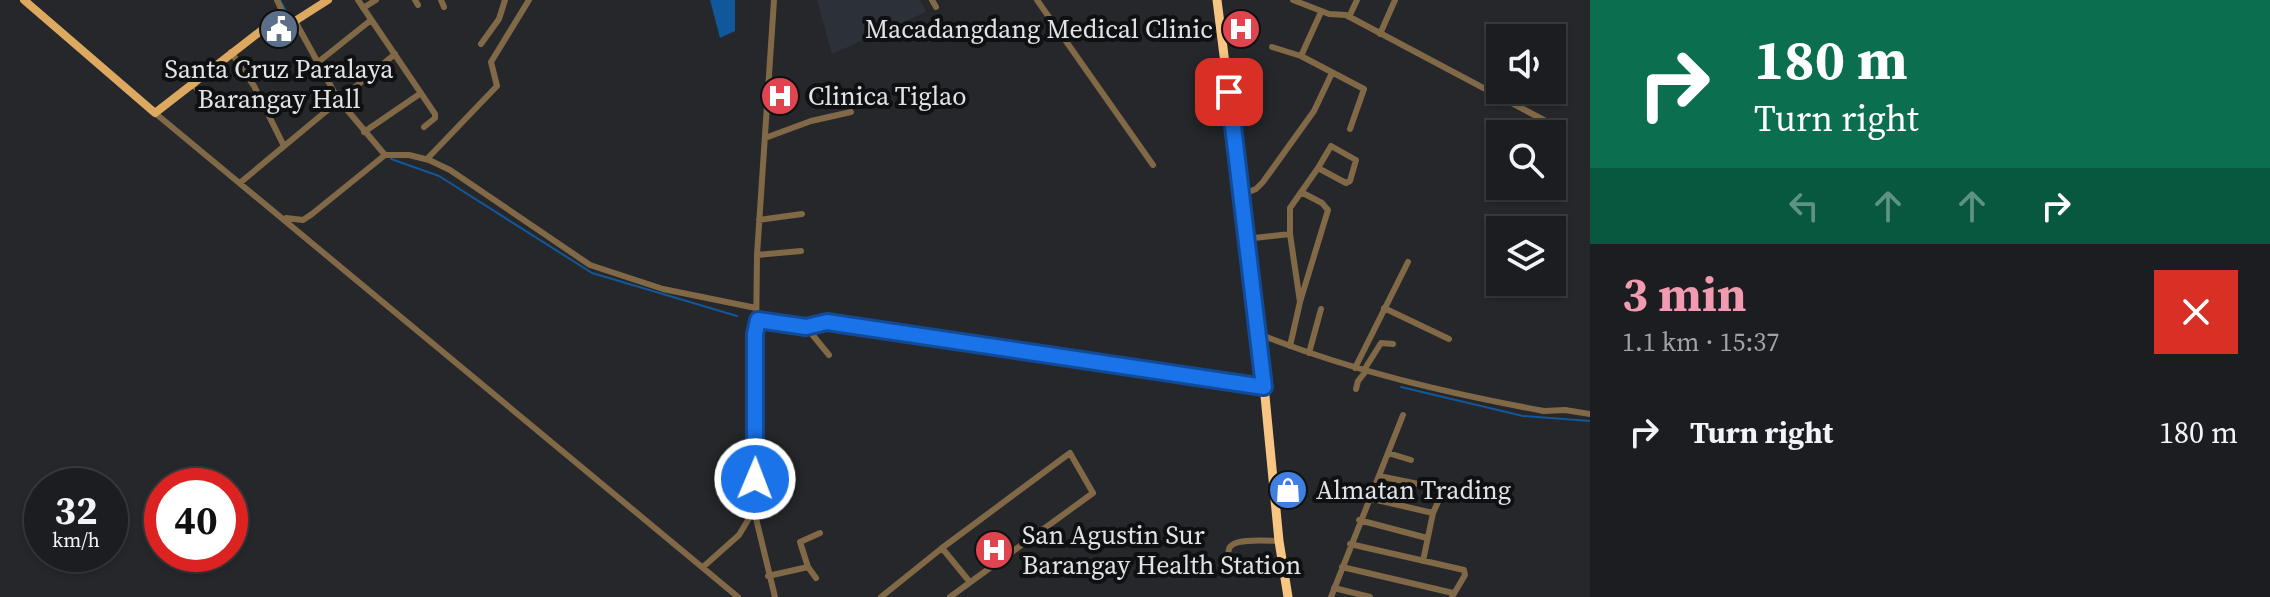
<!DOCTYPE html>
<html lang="en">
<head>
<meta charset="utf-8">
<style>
  body { margin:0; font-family:"Source Serif 4",serif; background:#252629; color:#f1f3f6; height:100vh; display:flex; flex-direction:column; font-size:30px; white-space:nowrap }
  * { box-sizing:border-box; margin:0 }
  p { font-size:26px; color:#a0a2a5 }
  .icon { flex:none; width:44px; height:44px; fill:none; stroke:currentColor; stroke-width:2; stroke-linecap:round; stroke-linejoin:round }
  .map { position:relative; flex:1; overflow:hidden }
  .panel { display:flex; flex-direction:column; background:#1c1d20; width:680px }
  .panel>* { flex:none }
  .top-card { background:#0b6e4f; color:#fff; overflow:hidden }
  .controls { position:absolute; left:1486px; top:24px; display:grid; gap:16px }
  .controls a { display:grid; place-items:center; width:80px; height:80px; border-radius:0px; background:#1c1d20; box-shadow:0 2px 6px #0004,0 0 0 2px #3a3b3e; font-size:40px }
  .speed { position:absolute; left:24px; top:468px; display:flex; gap:16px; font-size:40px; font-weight:700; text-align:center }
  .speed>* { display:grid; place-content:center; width:104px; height:104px; border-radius:50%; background:#1c1d20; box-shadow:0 2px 6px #0004,0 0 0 2px #3a3b3e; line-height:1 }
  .speed small { font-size:20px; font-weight:400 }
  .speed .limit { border:12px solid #d22; background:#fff; color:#111 }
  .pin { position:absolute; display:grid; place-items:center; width:68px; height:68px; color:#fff; margin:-34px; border-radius:16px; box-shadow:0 4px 12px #0006 }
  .me { position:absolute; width:88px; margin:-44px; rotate:1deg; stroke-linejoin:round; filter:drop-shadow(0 0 6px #0008) }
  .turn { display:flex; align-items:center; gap:28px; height:168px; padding:0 32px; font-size:36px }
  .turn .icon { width:104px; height:104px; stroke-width:2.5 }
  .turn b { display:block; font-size:56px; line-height:68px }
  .lanes { display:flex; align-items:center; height:76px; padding:0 32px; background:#0003; justify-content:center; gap:40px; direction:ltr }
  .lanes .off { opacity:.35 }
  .round { display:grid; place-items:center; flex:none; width:84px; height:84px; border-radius:0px; background:#252629 }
  .overview { display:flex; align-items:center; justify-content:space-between; height:136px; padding:0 32px }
  h1 { font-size:48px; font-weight:700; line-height:60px; color:#f19ab0 }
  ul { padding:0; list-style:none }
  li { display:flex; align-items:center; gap:24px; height:104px; padding:0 32px }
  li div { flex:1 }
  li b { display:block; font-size:30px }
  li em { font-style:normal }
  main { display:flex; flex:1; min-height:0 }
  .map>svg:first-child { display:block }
</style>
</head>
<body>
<main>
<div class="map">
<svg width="1590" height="597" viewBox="0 0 1590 597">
  <rect width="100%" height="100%" fill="#25272a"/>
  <path fill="#2c3139" d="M817 0H920L926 12 832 54Z"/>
  <path fill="#11579b" d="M710 0H735V31L720 38Z"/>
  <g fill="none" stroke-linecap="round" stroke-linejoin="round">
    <path stroke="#11579b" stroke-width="2" d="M280 0 287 13
      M391 159 439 176 592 273 737 316
      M822 330 1183 378
      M1401 387 1523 416 1590 421"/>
    <path stroke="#816947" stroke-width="6" d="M277 0 286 20
      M358 0 435 114V118L424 127
      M415 0 418 5
      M441 0 444 7
      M774 0 757 255 754 510 775 597
      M932 0 936 7
      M1037 0 1153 165
      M1293 0 1329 14 1346 15 1557 127
      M363 8 376 0
      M1321 12 1301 56 1364 89 1350 129
      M1349 17 1357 0
      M295 21 338 99 385 155
      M1380 34 1395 0
      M481 44 499 19 505 0
      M1272 47 1301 56
      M231 52 254 86 283 144
      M317 63 371 20
      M193 85 212 105
      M155 113 738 597
      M364 132 421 93
      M765 138 811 121 851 112
      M427 159 497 86 491 62 529 0
      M241 182 395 54
      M1241 195 1256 189 1263 182 1314 111 1332 73
      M286 218 303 220 312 214 385 155H409L429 160 450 170 590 265 663 289 756 308
      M759 220 802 214
      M1245 239 1290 234V208L1318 168 1346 183 1350 181 1356 160 1331 146 1318 168
      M757 255 801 251
      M1300 302 1328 210 1322 203 1301 192
      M1384 308 1449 339
      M758 320 806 327 827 322 1264 387
      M806 327 829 355
      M1259 334C1351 371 1447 393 1544 411L1565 410 1590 414
      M1290 346 1300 302 1290 234
      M1309 353 1321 309
      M1355 368 1408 262
      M1364 370 1381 343 1393 344
      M1356 389 1358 381 1366 371
      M1388 453 1411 460
      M1379 476 1438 488 1443 491 1433 513 1423 561
      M1368 498 1433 513
      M1359 520 1427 538
      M1350 544 1464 570 1465 575 1452 597
      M942 548 969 581
      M703 567 739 535 754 510
      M808 567 816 578
      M1342 567 1453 593
      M1230 569C1230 564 1227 554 1229 549 1232 537 1269 541 1279 541
      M768 576 808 567 800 542 820 533
      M1334 588 1370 597
      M881 597 942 548 1070 453 1093 493 950 597
      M1331 597 1403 415"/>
    <path stroke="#dda960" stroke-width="8" d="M24 0 155 113 271 23 295 21 328 0"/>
    <path stroke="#f8c682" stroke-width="9" d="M1217 0 1259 334 1279 541 1288 597"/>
  </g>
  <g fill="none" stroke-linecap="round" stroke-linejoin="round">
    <g stroke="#114b97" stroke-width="20">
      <path id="route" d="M755 479V334L758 320 806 327 827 322 1264 387 1229 92"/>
    </g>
    <use href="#route" stroke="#1a73e8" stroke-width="14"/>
  </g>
  <defs>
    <g id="civic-disc" transform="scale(2)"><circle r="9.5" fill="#5c6f8a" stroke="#0f1011"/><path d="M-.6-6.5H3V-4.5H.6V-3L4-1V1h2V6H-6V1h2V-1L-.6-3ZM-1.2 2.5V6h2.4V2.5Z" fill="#fff"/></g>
    <g id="hospital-disc" transform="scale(2)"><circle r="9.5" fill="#e0444e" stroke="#0f1011"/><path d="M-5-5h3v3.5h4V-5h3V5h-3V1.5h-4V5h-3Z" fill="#fff"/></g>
    <g id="shop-disc" transform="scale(2)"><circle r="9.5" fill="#3f7fe0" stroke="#0f1011"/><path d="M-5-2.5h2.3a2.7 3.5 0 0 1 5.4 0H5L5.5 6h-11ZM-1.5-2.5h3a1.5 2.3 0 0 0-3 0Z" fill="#fff"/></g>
  </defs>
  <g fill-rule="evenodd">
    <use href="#civic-disc" x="279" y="29"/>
    <use href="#hospital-disc" x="1241" y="29"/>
    <use href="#hospital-disc" x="780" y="96"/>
    <use href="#shop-disc" x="1288" y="490"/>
    <use href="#hospital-disc" x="994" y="550"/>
  </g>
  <g text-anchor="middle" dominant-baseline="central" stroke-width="8" stroke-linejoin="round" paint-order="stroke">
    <g font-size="26" fill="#e1e3e5" stroke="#0f1011" text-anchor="start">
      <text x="1213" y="29" text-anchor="end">Macadangdang Medical Clinic</text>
      <text x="279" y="69" text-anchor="middle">Santa Cruz Paralaya<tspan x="279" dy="30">Barangay Hall</tspan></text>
      <text x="808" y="96">Clinica Tiglao</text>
      <text x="1316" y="490">Almatan Trading</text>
      <text x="1022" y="535">San Agustin Sur<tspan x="1022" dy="30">Barangay Health Station</tspan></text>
    </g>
  </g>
</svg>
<div class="controls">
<a><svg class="icon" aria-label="sound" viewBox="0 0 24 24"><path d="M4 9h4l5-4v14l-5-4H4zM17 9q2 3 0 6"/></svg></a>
<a><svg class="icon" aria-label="search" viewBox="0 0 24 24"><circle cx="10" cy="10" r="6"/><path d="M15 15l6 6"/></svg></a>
<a><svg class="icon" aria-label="layers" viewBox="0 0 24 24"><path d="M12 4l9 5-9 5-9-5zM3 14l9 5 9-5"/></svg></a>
</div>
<div class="speed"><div>32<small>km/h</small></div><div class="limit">40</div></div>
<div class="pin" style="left:1229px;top:92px;background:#d93025"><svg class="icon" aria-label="arrive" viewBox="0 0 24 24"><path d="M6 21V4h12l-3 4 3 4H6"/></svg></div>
<svg class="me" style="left:755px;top:479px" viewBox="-20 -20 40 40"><circle r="17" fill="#1a73e8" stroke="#fff" stroke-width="3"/><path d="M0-11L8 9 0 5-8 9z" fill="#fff"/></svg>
</div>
<section class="panel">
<div class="top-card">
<div class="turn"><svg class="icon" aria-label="right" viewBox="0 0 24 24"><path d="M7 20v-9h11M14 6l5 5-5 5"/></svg><div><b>180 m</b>Turn right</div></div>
<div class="lanes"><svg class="icon off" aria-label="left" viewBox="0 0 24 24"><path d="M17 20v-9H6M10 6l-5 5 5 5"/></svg><svg class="icon off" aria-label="ahead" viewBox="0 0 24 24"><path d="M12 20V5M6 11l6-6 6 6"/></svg><svg class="icon off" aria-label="ahead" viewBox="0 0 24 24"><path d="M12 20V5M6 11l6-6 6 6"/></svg><svg class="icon" aria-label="right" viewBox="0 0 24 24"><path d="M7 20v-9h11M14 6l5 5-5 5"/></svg></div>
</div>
<div class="overview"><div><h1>3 min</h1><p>1.1 km · 15:37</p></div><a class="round" style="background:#d93025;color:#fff"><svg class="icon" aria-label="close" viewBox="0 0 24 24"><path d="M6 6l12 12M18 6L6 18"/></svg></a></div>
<ul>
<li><svg class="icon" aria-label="right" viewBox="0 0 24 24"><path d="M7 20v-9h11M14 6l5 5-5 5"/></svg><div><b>Turn right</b></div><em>180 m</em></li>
</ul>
</section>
</main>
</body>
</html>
